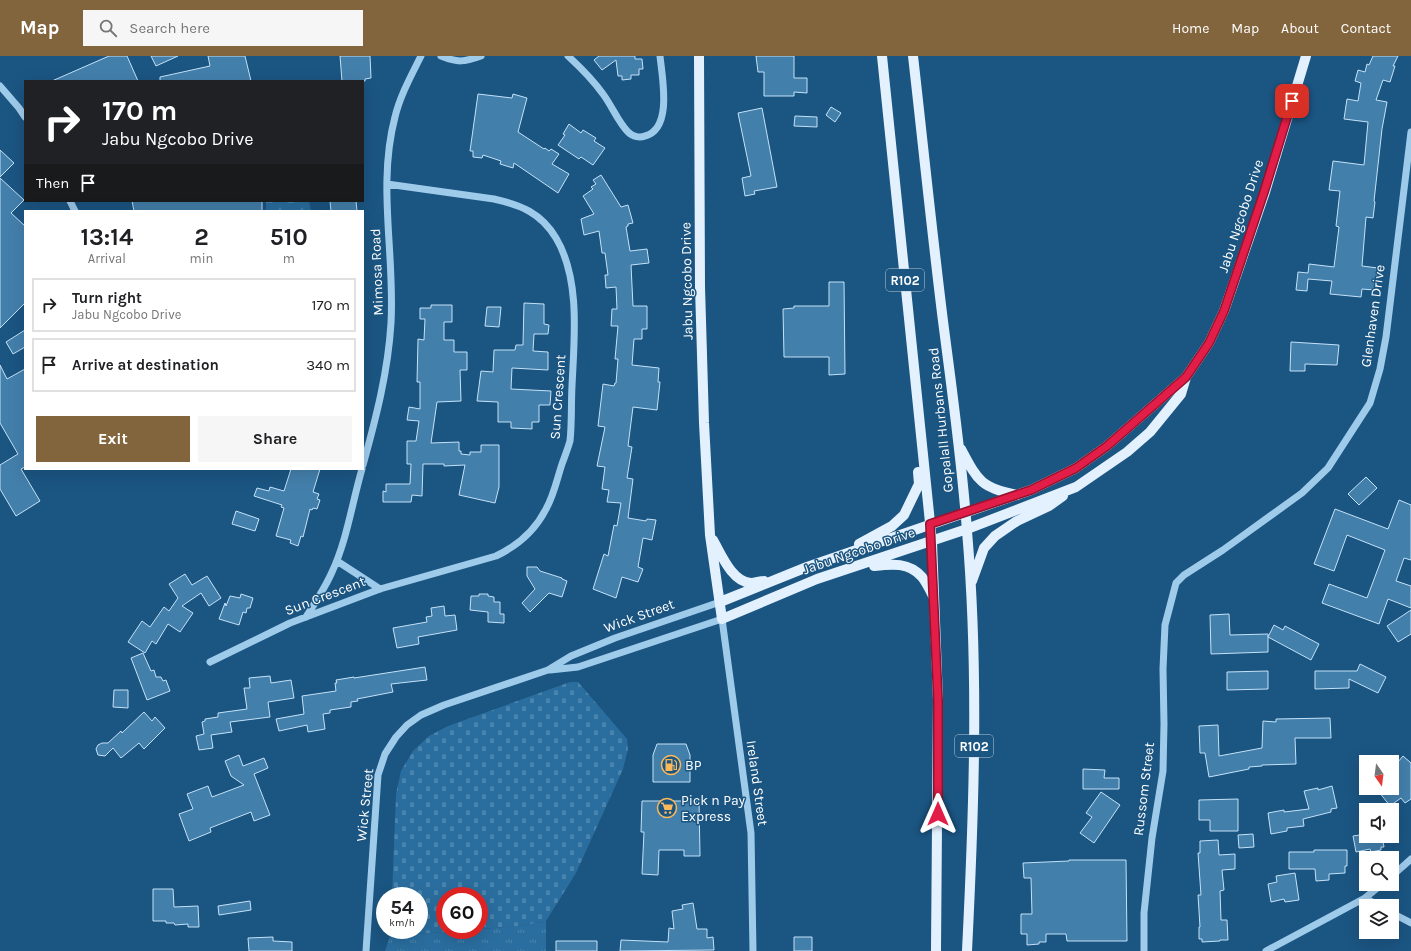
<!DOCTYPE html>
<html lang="en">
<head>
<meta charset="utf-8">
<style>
  body { margin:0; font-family:Karla,sans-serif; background:#f6f6f6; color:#202124; height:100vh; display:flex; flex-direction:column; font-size:15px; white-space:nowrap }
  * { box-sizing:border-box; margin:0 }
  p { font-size:13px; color:#757577 }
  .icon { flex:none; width:22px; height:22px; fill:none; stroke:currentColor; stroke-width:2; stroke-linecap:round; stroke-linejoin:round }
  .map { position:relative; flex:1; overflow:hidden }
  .panel { position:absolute; left:24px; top:154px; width:340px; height:260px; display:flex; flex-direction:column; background:#fff; border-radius:0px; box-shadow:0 4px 16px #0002 }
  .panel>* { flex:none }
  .banner { position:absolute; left:24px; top:24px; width:340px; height:122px; border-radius:0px; box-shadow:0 4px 16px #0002; background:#202124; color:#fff; overflow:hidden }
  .needle { width:26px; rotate:166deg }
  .controls { position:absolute; left:1359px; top:699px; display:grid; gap:8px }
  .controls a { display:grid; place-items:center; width:40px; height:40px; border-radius:0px; background:#fff; box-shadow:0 4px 16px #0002; font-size:20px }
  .speed { position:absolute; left:376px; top:831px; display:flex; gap:8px; font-size:20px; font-weight:700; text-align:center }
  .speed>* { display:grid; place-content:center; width:52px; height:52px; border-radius:50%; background:#fff; box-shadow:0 4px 16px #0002; line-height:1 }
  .speed small { font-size:10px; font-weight:400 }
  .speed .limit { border:6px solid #d22; background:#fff; color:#111 }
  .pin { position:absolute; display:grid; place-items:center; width:34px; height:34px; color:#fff; margin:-17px; border-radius:8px; box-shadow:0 2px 6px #0006 }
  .me { position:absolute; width:44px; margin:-22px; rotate:0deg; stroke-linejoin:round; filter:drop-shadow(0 0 3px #0008) }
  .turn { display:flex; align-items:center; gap:14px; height:84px; padding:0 12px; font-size:18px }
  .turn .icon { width:52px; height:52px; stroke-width:2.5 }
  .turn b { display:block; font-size:28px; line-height:34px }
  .then { display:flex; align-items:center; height:38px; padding:0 12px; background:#0003; gap:8px; font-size:15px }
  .eta { display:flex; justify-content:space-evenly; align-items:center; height:68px; text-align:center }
  .eta b { font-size:24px; font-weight:700; line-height:28px }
  .cta { display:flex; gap:8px; margin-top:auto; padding:8px 12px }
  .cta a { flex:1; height:46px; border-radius:0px; background:#83653d; color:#fff; font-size:16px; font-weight:700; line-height:46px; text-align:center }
  .cta a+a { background:#f6f6f6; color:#202124 }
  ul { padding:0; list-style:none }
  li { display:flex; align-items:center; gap:12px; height:54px; margin:0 8px 6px; padding:0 4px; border:2px solid #e0e0e0; border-radius:0px }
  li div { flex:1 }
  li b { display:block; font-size:15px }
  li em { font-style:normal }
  header { display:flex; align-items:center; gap:24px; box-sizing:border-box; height:56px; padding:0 20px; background:#83653d; color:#fff }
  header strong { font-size:19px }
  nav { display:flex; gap:22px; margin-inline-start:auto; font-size:14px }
  .search { width:280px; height:36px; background:#f6f6f6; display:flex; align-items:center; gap:10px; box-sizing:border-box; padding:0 14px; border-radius:0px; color:#757577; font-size:15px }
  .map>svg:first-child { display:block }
</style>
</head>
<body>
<header>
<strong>Map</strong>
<div class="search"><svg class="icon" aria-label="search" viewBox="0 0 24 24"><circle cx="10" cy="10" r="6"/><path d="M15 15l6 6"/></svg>Search here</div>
<nav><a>Home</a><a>Map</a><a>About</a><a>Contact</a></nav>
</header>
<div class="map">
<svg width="1411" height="895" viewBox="0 0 1411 895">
  <defs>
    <pattern id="grass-tufts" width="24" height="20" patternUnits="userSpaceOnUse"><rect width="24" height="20" fill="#2a6e9f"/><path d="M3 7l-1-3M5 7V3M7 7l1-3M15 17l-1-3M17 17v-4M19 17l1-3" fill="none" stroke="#4a84ad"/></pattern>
    <pattern id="forest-firs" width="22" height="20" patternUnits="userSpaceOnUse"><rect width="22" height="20" fill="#2a6e9f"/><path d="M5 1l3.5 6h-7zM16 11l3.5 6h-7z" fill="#4a84ad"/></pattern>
    <pattern id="cemetery-stones" width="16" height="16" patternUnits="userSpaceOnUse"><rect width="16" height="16" fill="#2a6e9f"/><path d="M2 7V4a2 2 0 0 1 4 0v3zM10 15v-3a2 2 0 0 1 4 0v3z" fill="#4a84ad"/></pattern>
  </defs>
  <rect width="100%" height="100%" fill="#1b5582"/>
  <path fill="url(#grass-tufts)" d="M546 865V895H385L390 880 520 870Z"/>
  <path fill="url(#forest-firs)" d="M266 145H309L311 155H266Z"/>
  <path fill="url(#cemetery-stones)" d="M570 626H578L627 683 628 693 623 713 576 817 546 865 520 870 479 873V840H445V874H470L390 880V874H419V840H392L396 738 401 715 413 695 429 680 448 670Z"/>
  <path fill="#437fab" stroke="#c4e2f8" d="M109 0H127L138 25H52Z
    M151 0H178L156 10Z
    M208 0H245L251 25H160V21L210 10Z
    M340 0H370L371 22 365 23V25H342Z
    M599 0H635V3H642L643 13H639V19H631V23L622 24V20H618L616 4 602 14 594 4Z
    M756 0H794V22H807V37L794 36V40H764V16H758Z
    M1373 0H1398L1393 10H1395L1390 26 1383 24 1376 44 1387 46 1382 73 1374 145 1375 146 1373 162 1366 161 1362 210 1378 212 1375 234 1362 233 1361 241 1330 238 1332 225 1308 223 1307 235 1296 234 1298 216 1308 217 1309 208 1334 211 1339 171 1336 170 1340 135 1329 134 1333 105 1364 109 1368 66 1344 63 1347 43 1358 45 1361 27 1355 25 1358 14 1365 16 1367 8 1369 9Z
    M478 38 512 42 513 38 527 42 518 76 544 93 545 92 549 95 551 93 559 98 552 108 569 118 558 137 514 107 513 112 500 108 501 105 483 99 482 102 473 101V95H470Z
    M831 51 841 57 835 66 826 59Z
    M762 52 777 131 754 135 755 138 745 140 742 122 751 120 738 57Z
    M795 60 817 61V71L794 70Z
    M569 68 581 77 583 74 596 82 594 85 605 92 593 109 581 101 579 103 558 89 565 79 563 78Z
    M0 94 14 107 0 121Z
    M601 119 621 151 628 149 633 167 628 168V170L626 171 630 195 647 193 649 207 631 209 633 250H647V273H642V283H634L632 309 659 312 658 326H660L657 354 633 351 628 390 632 391 627 422 633 423 628 462 646 465 647 463 656 464 652 484 643 482 638 511 643 513 638 526 622 521 616 542 593 533 604 498 608 500 614 469 617 470 621 447 607 446 609 434 602 433 605 411 597 410 605 371 598 370 603 328 614 330 615 327H616L618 303H615L618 270H611L612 253H617L616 231 606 232 605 219H608L605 197H602L599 175 584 179 581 163 594 158 583 140 593 133 591 131 596 128 593 124Z
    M0 122 24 144 11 157 25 170V247L0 272Z
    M132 145H262V155H134Z
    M330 145H356L357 155H331Z
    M829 226H844L845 318 829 319V301H784L783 253 794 252V250H829Z
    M524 247 544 248V268L549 269 548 278H534L533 295 548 296V314L512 312 511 333 551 335 550 349H539V366H532V373L511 372V366H498V346L477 345 481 315 493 316 494 294H515L516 289H523Z
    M431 249H452V266H444V284H454V296H467V314H460L461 345 437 346 431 387 459 386V395H461V398L470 399V396H481V389H499V431L495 447 459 439 465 409 444 410V408H423L422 440 412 439 411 446H383V435L386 436V428H410L411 408H407V385H416L419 365 407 364 409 351 420 353V326H417L418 283 424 284 425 263H420V252H431Z
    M487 251H501L499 271 485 270Z
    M25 274V291L13 298 6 286Z
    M1291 286 1339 289 1337 309 1305 308V315H1290Z
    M0 309 7 323 25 313V411L21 413 40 445 16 460 0 433V409L18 398 0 367Z
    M291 413H320L313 436 319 438 317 443 320 444 317 453 313 452 312 454 310 453 303 481 301 480 298 490 290 487 291 484 276 480 284 452 281 451 282 449 254 440 257 432 269 435 270 431 284 435Z
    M1366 421 1377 432 1359 449 1348 438Z
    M1399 444 1411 449V504L1404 502 1396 525 1411 530V552L1388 543 1379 568 1322 547 1329 528 1367 542 1385 494 1347 479 1334 515 1314 508 1335 453 1388 473Z
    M236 455 259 463 255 475 232 468Z
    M527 511H537L540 515 562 522V523L567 525 562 541 549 537 530 556 522 547 535 533 527 520Z
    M185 518 192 529 207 520 221 542 209 550 201 537 182 550 193 557 180 576 168 568 156 588 152 585 145 597 128 586 142 565 150 571 164 551 169 555 178 542 169 528Z
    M241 538 253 542 250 552H247L246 557 243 556 239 569 219 563 225 547 226 550 230 540 240 542Z
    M479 538H488V540L494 541V546H500V558H504V567L488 566V556L470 554 471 540H479Z
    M444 550 445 560 455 559 457 574 418 581 419 588 397 592 393 572 427 566 426 561 432 560 431 552Z
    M1411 554V578L1398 586 1387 570Z
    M1229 558 1230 579 1268 578V596L1211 598 1210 559Z
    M1274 569 1283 574 1285 570 1319 588 1311 604 1268 581Z
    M143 597 151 615 154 614 156 621H161L163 625 166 624 170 635 147 644 131 602Z
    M1360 608 1386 621 1378 637 1349 623V632L1315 633V615H1357Z
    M425 611 427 624 391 628 393 636 357 643 358 645 351 646V651L330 654V657L323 658 325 673 308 676 307 669 279 675 276 663 304 658 302 640 336 635 335 627H337L336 624 354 621V622Z
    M1268 615V633L1227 634V616Z
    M270 620 271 627 291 624 294 642 268 646 270 661 230 666 232 676 211 679 213 692 199 694 196 680 204 678 202 666 205 665V663L218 661V657L247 653 244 632H250L249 622Z
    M114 634H128V652L113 651Z
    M144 656 152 665 155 661 165 672 144 693 139 687 121 702 113 692 105 700 98 699 96 693 98 689 102 687H108L121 675 122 677Z
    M1330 662 1331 682H1295L1296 708 1262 709V710L1249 711V713L1209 721 1205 697H1200L1199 670 1218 669 1219 700 1262 692 1263 665 1276 666V663Z
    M657 688H686L690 699V726H653V699Z
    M239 699 243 710 264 702 268 712 254 718 270 759 254 765 251 756 210 772 211 776 189 785 179 758 193 753 187 738 208 730 212 741 244 729 231 720 225 705Z
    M1403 700 1411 707V743L1405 747 1401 742 1390 750 1376 732H1392V713Z
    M1083 713 1105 714 1104 722H1119V733H1083Z
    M1332 730 1337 752 1331 753V756L1303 763 1304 770 1287 772V775L1271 778 1268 757 1284 754V756L1309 753 1304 735 1318 732V734Z
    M1101 736 1120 749 1094 787 1080 777 1092 761 1086 757Z
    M1238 743V775H1210V764H1199V744Z
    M642 745H699L700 800H684V794H659L658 819 642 818 644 776H641Z
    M1253 778 1254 791 1239 792 1238 779Z
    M1366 778V780H1382L1384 791H1381V794L1371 796 1370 793 1356 796 1353 780Z
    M1218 784 1219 799 1235 798V813L1222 814 1224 834 1220 835 1221 864H1227L1228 884H1220V885L1202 886V883H1199V871H1200L1198 839H1201L1198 797H1200V785Z
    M1314 794H1347V810H1345V817L1329 818V824L1316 825 1315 813H1289V796H1314Z
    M1069 804H1126L1127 885H1067L1066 878H1046V886H1039V888L1027 889V878H1021V858H1032L1031 822H1024L1023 807 1069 805Z
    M1295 817 1299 844 1285 846 1284 843 1271 846 1268 828 1277 826 1276 820Z
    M153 833H173L174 851 198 850 199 871H188V868L175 869 174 867H166V865H153Z
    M250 845 251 854 219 859 218 850Z
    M693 847 697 873H707V882L713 881 714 894 620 895 621 884 668 886 669 872 674 873 672 855 683 853 682 849Z
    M273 881V885L292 886V895H249L248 882Z
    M794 881H812V895H794Z
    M556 885H597V895H556Z"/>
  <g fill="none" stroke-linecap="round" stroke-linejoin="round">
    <path stroke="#9fcbeb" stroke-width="7" d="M441 0C458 7 464 6 481 0
      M568 0C581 12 593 24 603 38 612 50 618 66 628 76 633 81 640 82 645 80 673 73 662 21 660 0
      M0 30 19 52 25 61
      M70 145 75 155
      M363 409C376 362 388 316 391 267 395 198 377 129 395 61 400 40 411 20 421 0
      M337 505 380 533
      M306 561C315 547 325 532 332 516 347 484 352 447 362 413
      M210 606 290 567 380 533 496 500C517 490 535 475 546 453 554 439 557 423 562 408 565 400 568 392 570 385 572 367 571 348 572 330 574 284 581 224 556 182 541 157 521 149 494 143L387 128
      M550 614 578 611 722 563 751 777 753 895
      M1392 820 1411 803
      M1365 842 1380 850
      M1392 857 1411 867
      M366 895 378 719 385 698 396 681 407 669 421 659 444 649 548 614 571 600 615 582 720 546
      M1144 895V857L1152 782 1163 715 1164 668 1163 613 1165 569 1176 527 1184 519 1223 494 1302 437 1328 412 1370 347 1380 313 1386 281 1411 76
      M1266 895 1365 842 1382 828"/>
    <path stroke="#e3f1ff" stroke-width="10" d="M699 0 700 231 704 367 710 479 722 563 817 523 967 473 1076 431 1127 396 1150 376 1181 338 1186 321 1209 287 1224 255 1265 136 1306 0
      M882 0 932 486 938 644 936 895
      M913 0C923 88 932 177 943 265 952 335 962 405 967 475 979 615 974 755 967 895
      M961 393C978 425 981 432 1017 439
      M713 484C721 498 732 526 751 527 755 527 760 525 764 525
      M859 488 892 470 904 459 919 428 918 416
      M874 510C892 508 909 506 922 521 926 526 930 534 933 540
      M972 525 984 492 995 480 1017 465 1049 450 1063 440
      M720 546 807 511 1031 434 1076 412 1107 390 1186 321"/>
  </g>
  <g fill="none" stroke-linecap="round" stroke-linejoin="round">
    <g stroke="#92132f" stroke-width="10">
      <path id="route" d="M938 758V644L930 468 1031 434 1076 412 1107 390 1186 321 1209 287 1224 255 1264 136 1292 45"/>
    </g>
    <use href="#route" stroke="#e11d48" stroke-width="7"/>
  </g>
  <defs>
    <g id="fuel-ring" transform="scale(1)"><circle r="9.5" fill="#1b5582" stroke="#fcb95b" stroke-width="1.5"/><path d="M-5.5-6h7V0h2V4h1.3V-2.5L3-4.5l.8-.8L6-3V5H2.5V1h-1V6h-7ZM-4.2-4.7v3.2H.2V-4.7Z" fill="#fcb95b"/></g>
    <g id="supermarket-ring" transform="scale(1)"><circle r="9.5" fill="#1b5582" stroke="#fcb95b" stroke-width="1.5"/><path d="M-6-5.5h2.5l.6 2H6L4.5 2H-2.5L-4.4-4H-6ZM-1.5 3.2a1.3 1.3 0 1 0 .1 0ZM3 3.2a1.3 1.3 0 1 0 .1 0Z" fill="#fcb95b"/></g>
  </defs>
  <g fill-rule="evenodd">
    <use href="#fuel-ring" x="671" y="709"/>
    <use href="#supermarket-ring" x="667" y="752"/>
  </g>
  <g text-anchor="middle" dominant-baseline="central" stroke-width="3" stroke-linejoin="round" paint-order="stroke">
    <g fill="#1b5582" stroke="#bbccda" stroke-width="1">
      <rect x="886" y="213" width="38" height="22" rx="3"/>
      <rect x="955" y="679" width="38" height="22" rx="3"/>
    </g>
    <g font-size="13" font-weight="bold" fill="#fff">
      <text x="905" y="224">R102</text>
      <text x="974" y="690">R102</text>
    </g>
    <g font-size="14" fill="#fff" stroke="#1b5582">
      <text transform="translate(1241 160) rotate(-72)">Jabu Ngcobo Drive</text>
      <text transform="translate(377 216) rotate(-92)">Mimosa Road</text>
      <text transform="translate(687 225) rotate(-91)">Jabu Ngcobo Drive</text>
      <text transform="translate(1373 260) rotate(-82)">Glenhaven Drive</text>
      <text transform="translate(558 341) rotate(-86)">Sun Crescent</text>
      <text transform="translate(941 364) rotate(-96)">Gopalall Hurbans Road</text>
      <text transform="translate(859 495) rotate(-19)">Jabu Ngcobo Drive</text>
      <text transform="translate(325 540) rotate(-21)">Sun Crescent</text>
      <text transform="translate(639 560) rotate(-20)">Wick Street</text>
      <text transform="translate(757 727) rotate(82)">Ireland Street</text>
      <text transform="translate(1144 733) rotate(-83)">Russom Street</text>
      <text transform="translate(365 749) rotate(-84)">Wick Street</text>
    </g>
    <g font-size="14" fill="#fff" stroke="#1b5582" text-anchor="start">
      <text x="685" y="709">BP</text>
      <text x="681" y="744">Pick n Pay<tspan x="681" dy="16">Express</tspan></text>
    </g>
  </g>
</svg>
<div class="controls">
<a><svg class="needle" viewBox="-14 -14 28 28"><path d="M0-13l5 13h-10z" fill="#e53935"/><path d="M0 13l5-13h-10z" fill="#757577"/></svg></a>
<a><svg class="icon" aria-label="sound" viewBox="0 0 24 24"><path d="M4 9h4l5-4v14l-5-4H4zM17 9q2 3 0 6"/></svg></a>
<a><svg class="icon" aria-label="search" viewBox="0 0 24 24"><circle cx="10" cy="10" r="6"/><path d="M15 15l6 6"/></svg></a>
<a><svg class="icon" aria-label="layers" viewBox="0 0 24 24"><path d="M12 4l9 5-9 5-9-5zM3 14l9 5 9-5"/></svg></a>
</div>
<div class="speed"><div>54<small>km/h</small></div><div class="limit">60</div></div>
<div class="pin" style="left:1292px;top:45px;background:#d93025"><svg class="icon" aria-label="arrive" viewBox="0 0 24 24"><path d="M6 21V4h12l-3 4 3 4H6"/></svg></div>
<svg class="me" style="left:938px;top:758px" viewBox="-20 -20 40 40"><path d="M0-17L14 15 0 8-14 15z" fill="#e11d48" stroke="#fff" stroke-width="4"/></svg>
<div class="banner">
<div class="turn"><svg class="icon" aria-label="right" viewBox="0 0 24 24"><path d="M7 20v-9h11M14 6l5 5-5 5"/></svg><div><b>170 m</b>Jabu Ngcobo Drive</div></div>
<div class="then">Then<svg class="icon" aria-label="arrive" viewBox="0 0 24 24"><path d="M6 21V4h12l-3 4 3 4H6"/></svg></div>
</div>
<section class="panel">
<div class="eta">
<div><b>13:14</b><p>Arrival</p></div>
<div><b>2</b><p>min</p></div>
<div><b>510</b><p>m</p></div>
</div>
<ul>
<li><svg class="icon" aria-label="right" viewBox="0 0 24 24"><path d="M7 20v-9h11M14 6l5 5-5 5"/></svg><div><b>Turn right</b><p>Jabu Ngcobo Drive</p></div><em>170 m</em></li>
<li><svg class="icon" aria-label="arrive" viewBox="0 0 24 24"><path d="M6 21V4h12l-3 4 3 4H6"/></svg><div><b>Arrive at destination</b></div><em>340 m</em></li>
</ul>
<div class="cta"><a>Exit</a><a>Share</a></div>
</section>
</div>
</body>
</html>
